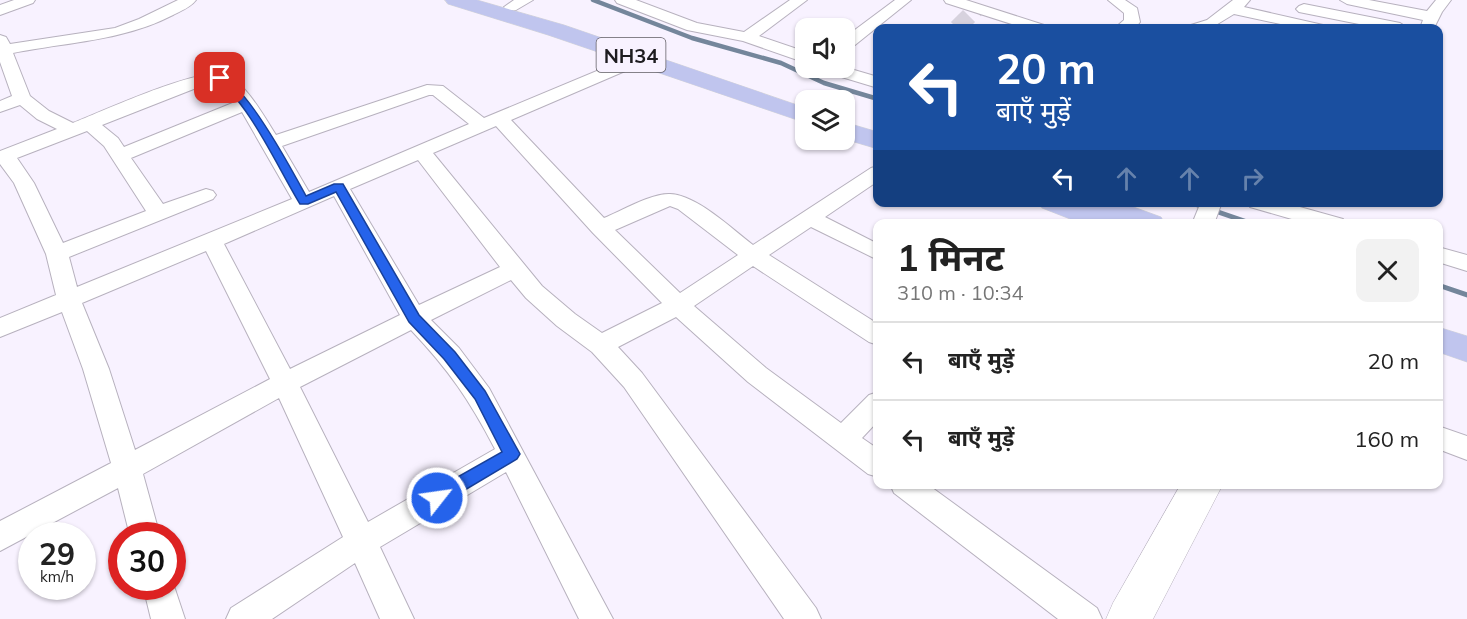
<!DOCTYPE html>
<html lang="hi">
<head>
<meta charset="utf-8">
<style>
  body { margin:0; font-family:Mulish,"Noto Sans Devanagari",sans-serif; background:#f2f2f2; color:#222; height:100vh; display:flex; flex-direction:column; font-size:22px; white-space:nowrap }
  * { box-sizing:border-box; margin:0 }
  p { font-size:20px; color:#767676 }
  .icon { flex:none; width:33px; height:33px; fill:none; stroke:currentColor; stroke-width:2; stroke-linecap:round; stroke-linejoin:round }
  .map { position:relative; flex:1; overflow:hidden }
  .sheet { position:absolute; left:873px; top:219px; width:570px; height:270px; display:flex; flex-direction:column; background:#fff; border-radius:12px; box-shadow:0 2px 4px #0004 }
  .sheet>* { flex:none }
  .banner { position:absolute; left:873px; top:24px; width:570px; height:183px; border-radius:12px; box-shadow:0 2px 4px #0004; background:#1a4fa0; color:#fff; overflow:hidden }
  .fabs { position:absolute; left:795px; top:18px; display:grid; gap:12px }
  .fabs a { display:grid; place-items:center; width:60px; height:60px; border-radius:12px; background:#fff; box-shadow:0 2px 4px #0004; font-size:30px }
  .speed { position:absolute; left:18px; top:522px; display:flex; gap:12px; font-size:30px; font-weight:700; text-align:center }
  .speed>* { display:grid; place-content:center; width:78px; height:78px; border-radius:50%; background:#fff; box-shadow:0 2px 4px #0004; line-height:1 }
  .speed small { font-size:15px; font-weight:400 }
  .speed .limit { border:9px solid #d22; background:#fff; color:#111 }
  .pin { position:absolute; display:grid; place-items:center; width:51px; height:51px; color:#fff; margin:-26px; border-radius:12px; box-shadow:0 3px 9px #0006 }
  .me { position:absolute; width:66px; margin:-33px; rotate:60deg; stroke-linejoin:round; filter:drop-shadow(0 0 4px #0008) }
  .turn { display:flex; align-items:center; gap:21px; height:126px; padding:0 24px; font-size:27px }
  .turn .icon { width:78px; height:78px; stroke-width:2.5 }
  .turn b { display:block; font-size:42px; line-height:51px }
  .lanes { display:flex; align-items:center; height:57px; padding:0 24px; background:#0003; justify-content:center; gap:30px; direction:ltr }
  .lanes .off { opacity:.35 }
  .round { display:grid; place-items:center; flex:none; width:63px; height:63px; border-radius:12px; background:#f2f2f2 }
  .overview { display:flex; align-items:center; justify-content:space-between; height:102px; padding:0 24px }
  h1 { font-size:36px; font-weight:700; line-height:45px }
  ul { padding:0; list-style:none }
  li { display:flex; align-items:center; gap:18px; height:78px; padding:0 24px; border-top:2px solid #e0e0e0 }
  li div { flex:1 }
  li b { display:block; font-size:22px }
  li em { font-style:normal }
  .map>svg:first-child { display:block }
</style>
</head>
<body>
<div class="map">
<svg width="1467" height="619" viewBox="0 0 1467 619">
  <rect width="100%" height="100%" fill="#f8f2ff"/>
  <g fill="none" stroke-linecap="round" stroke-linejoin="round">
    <path stroke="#74869b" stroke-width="4.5" d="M593 0 692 38 781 63 824 83 878 99"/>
    <path stroke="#74869b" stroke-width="5" d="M1189 202 1253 224
      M1438 285 1467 295"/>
    <path stroke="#d7d2de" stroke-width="17" stroke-dasharray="17 8" stroke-linecap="butt" d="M957 28 977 8"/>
    <g stroke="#b7b1be" stroke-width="2">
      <path id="street" d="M14 0H35L33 3 0 15V5Z
        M178 0H196C191 7 181 11 173 15 123 41 68 42 13 53L30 96 49 111 73 123C101 112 203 65 226 75 246 83 265 118 276 135L427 85 443 86 484 118 640 53 648 58 646 62 511 120 604 218C621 211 652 193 670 194 697 195 732 229 753 245L871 168 878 166V181L825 217 878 244V260L811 227 769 255 878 324V345L869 342 753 266 694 306 766 368 841 423 869 395 878 392V421L862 438 878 449V477L868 474 748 382 676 317 618 347 642 373 816 608 821 619H784L624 387 592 352 557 326 526 298 511 280 431 320 459 348 489 388 613 619H579L506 472 380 547 414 619H380L355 563 272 619H226L231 608 343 537 279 398 143 474 160 536H130L118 488 0 551V521L111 463 83 369 62 312 0 337V318L56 295 46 254 14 183 0 164V151L57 129 37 119 20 105 0 112V101L12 96 0 62V35L6 37 10 44 115 28 139 19ZM209 83 217 84 235 102 124 147 118 138 102 125ZM429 95H433L469 124 309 192 282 146ZM242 112 292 199 77 287 69 257 213 199 216 195 213 191 206 189 163 204 131 158ZM496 126 593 233 662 303 602 333 575 314 542 286 433 153ZM87 131 104 146 146 211 63 243 34 183 17 158ZM418 160 500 267 419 305 350 189ZM334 196 400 315 290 369 224 244ZM670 206 678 209 738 255 680 293 615 230ZM206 251 270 379 135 450 109 369 82 303ZM411 330C449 370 470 401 495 449L368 522 300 387Z
        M514 0H533L516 10H506L504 7Z
        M615 0H636L697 23 744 32 790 0H807L759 36 806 52V63L743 41 687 30 617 3Z
        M895 0H911L850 49 844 51V38Z
        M944 0H966L1044 25 1046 28H1024L946 3Z
        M1108 0H1125L1137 8 1140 22C1134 31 1124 28 1115 28L1124 20V13Z
        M1233 0H1250L1244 7 1323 25 1325 28H1299L1234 14 1211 28H1189L1191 25 1207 20Z
        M1340 0H1369L1427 11 1436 0H1451L1442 12 1434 28H1420L1423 20 1347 4Z
        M1304 4 1400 23 1408 28H1379L1299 12 1296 9 1299 6Z
        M844 67 878 77V88L825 72 823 68Z
        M1201 202H1222L1214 224H1192Z
        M1247 202H1282L1343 219 1345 224H1309L1250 207Z
        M1438 247 1467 255V271L1438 262Z
        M1438 426 1467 436V460L1438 449Z
        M890 484H927L1097 608 1102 619H1058L894 493Z
        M172 580 185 619H151L143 586H172Z"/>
    </g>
    <g stroke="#b7b1be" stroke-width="1">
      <path id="secondary" d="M1181 484H1223L1153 619H1106L1113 603Z"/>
    </g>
    <g stroke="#d6d6d7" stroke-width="1">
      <path id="highway" d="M445 0H477L564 25 806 108V123L548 35 448 4Z
        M844 122 878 132V149L844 139Z
        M1038 202H1120L1161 217 1165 224H1083L1042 208Z
        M1438 327 1467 336V362L1438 352Z"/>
    </g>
    <use href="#street" fill="#fff" fill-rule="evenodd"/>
    <use href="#secondary" fill="#fff" fill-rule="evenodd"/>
    <use href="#highway" fill="#c0c5ee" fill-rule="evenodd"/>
  </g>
  <path fill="#2563eb" stroke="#184099" stroke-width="1.5" d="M216 76C241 73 294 174 306 196L334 184H343L419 315 455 352 485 391 520 454 517 459 443 503 437 505 431 503 429 498 431 492 502 452 475 399 444 359 409 322 336 192 308 204H300C281 174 246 96 216 81Z"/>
  <g text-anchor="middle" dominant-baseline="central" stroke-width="6" stroke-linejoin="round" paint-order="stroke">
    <rect fill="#f8f2ff" stroke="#5f5c63" stroke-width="1.5" x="596.5" y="38" width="69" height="34" rx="4.5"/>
    <g font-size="20" font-weight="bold" fill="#1e1c20">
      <text x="631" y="55">NH34</text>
    </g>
  </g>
</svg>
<div class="fabs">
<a><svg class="icon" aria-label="sound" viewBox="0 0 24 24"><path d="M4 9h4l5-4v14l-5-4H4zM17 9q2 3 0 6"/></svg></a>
<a><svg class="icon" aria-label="layers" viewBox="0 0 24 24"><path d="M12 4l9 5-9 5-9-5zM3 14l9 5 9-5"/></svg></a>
</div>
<div class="speed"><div>29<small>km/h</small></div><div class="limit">30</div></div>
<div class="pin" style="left:220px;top:78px;background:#d93025"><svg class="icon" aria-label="arrive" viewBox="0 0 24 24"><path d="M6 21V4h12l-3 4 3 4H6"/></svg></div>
<svg class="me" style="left:437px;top:498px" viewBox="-20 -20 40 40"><circle r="17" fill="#2563eb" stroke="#fff" stroke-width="3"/><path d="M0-11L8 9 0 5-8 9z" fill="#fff"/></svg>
<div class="banner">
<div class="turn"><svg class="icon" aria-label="left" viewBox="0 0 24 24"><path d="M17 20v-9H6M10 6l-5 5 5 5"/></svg><div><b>20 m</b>बाएँ मुड़ें</div></div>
<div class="lanes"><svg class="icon" aria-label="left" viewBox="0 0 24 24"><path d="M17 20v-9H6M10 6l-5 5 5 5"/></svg><svg class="icon off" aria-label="ahead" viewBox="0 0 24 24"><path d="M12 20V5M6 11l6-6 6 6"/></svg><svg class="icon off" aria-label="ahead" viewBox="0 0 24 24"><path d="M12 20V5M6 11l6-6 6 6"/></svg><svg class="icon off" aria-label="right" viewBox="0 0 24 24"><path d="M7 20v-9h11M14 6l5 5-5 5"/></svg></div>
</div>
<section class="sheet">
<div class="overview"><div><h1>1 मिनट</h1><p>310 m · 10:34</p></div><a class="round"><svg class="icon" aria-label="close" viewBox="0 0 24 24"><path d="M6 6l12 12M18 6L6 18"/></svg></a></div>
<ul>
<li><svg class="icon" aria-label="left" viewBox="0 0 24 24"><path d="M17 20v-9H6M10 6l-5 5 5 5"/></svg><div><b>बाएँ मुड़ें</b></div><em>20 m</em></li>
<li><svg class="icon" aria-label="left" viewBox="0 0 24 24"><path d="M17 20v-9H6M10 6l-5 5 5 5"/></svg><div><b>बाएँ मुड़ें</b></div><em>160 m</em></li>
</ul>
</section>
</div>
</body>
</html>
